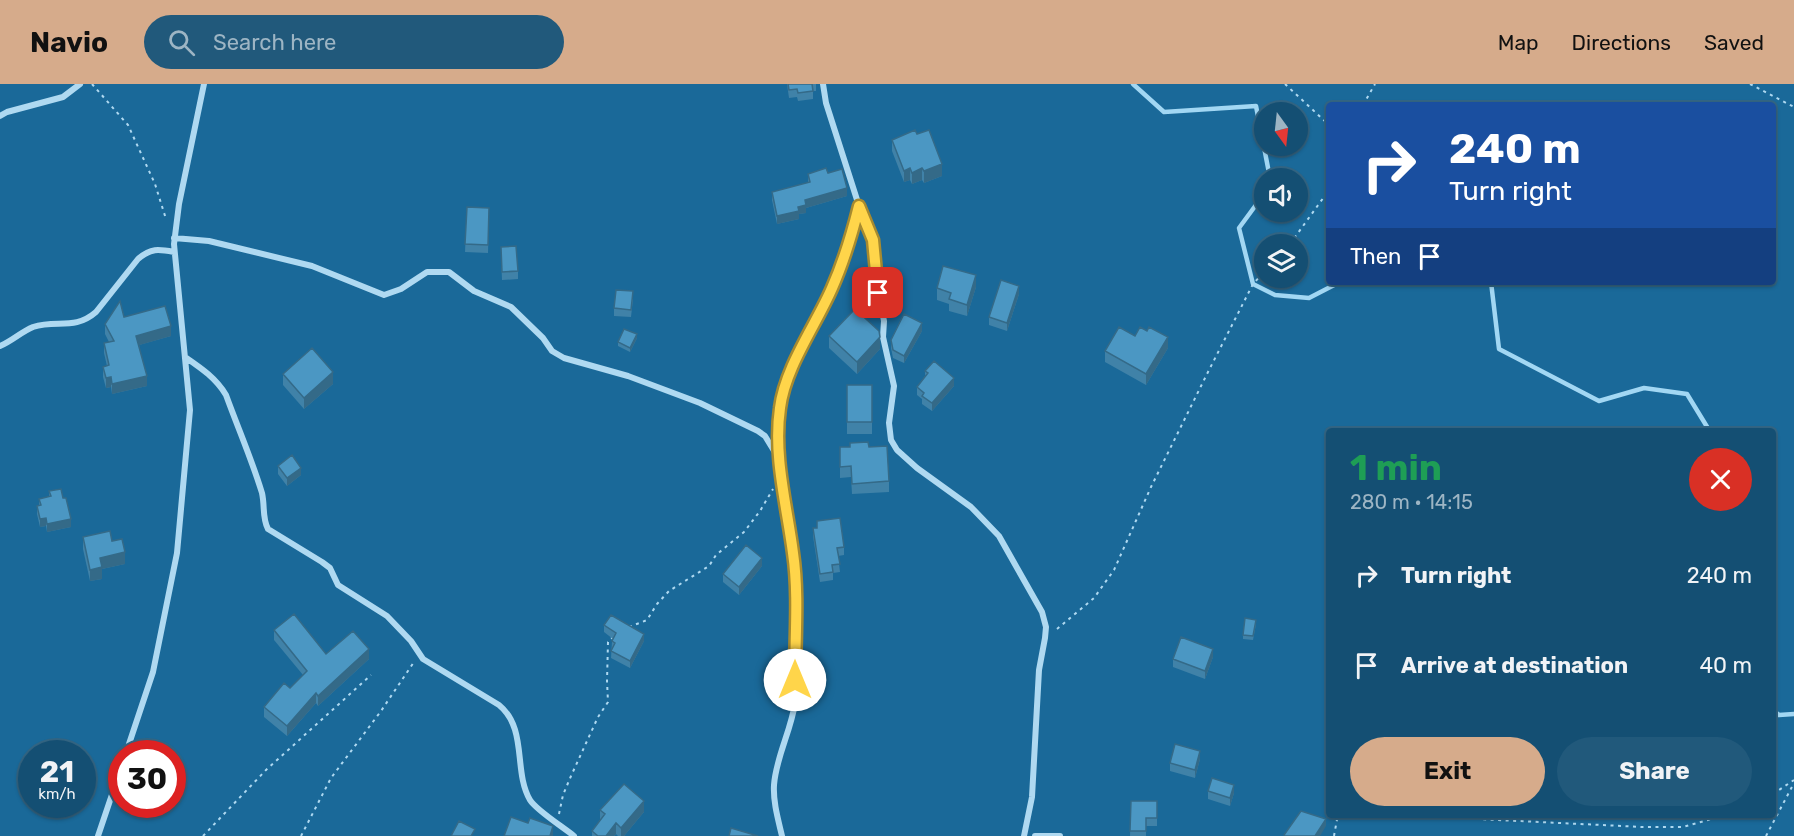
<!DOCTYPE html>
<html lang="en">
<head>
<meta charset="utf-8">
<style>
  body { margin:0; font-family:Rubik,sans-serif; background:#21597b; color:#f1f3f6; height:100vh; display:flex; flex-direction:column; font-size:22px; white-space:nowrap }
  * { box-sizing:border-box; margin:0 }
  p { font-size:20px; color:#9db5c4 }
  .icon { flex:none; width:33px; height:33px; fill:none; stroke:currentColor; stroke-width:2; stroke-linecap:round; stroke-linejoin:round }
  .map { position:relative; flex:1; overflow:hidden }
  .sheet { position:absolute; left:1326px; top:344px; width:450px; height:390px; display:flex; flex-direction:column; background:#144f73; border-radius:6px; box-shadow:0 2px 4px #0004,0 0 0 2px #336685 }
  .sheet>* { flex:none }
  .guide { position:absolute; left:1326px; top:18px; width:450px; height:183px; border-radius:6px; box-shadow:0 2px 4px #0004,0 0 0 2px #336685; background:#1a4fa0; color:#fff; overflow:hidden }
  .needle { width:39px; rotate:165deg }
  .buttons { position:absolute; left:1254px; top:18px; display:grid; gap:12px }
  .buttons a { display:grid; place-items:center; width:54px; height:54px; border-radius:50%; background:#144f73; box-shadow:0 2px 4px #0004,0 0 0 2px #336685; font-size:30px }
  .speed { position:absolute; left:18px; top:656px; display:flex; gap:12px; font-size:30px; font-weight:700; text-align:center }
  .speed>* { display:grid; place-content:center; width:78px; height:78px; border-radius:50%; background:#144f73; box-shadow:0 2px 4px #0004,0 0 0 2px #336685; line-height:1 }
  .speed small { font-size:15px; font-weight:400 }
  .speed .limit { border:9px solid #d22; background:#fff; color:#111 }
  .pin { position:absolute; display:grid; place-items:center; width:51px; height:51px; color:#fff; margin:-26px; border-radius:12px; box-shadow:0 3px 9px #0006 }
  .me { position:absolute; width:66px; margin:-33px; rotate:0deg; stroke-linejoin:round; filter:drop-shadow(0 0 4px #0008) }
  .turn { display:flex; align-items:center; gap:21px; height:126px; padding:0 24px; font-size:27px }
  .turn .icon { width:78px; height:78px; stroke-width:2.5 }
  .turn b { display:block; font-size:42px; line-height:51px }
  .then { display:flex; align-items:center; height:57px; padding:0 24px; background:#0003; gap:12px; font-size:22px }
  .round { display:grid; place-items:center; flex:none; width:63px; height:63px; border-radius:32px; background:#21597b }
  .headline { display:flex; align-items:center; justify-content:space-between; height:102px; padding:0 24px }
  h1 { font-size:36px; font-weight:700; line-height:45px; color:#1e9e55 }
  .cta { display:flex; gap:12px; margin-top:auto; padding:12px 24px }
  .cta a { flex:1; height:69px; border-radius:36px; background:#d6ab8b; color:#111; font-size:24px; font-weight:700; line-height:69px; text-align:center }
  .cta a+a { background:#21597b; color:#f1f3f6 }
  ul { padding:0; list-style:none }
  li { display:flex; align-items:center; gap:18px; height:90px; padding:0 24px }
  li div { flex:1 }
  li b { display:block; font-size:22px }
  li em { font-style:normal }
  header { display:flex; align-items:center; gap:36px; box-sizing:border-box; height:84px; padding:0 30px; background:#d6ab8b; color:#111 }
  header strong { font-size:28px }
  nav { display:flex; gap:33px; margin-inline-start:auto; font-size:21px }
  .search { width:420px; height:54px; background:#21597b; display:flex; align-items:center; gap:15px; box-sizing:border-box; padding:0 21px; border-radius:33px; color:#9db5c4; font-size:22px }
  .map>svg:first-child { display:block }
</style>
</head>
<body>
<header>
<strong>Navio</strong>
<div class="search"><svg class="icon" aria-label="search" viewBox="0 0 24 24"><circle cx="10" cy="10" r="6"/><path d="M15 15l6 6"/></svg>Search here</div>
<nav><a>Map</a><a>Directions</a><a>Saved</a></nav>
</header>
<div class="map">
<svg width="1794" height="752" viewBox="0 0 1794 752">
  <rect width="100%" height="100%" fill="#1a6999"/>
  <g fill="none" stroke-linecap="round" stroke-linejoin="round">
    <path stroke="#a2d7f3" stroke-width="4.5" d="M1133 0 1164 28 1256 22 1270 94
      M1264 110 1239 144 1253 200 1275 211 1309 214 1340 198
      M1491 198 1499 265 1599 317 1644 304 1687 310 1709 346
      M1773 626 1779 631 1794 630"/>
    <path stroke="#afd9f1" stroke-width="2" stroke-dasharray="3 4.5" stroke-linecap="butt" d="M92 0 128 41 155 100 166 135
      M1285 0 1329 41
      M1750 0 1794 23
      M1363 21 1375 0
      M1290 160 1329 106
      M629 543 647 536 657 520 669 507 709 482 716 471 744 448 760 427 773 405
      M1057 545 1094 514 1114 486 1151 403 1208 288 1253 200 1264 188
      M1773 710 1794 696
      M559 730 563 711 571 692 598 633 608 618 607 597 608 558 614 552
      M1431 730 1456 734 1643 743H1683L1729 730
      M203 752 266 686 371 591
      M301 752 331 694 381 627 414 578
      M1334 752 1338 730
      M1766 752 1794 699"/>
    <path stroke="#afd9f1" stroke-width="6" d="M0 32 7 28 63 13 80 0
      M860 122 873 156 877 202 884 237 883 253 894 302 889 339 891 356 897 366 917 384 971 423 999 452 1042 528 1046 543 1045 554 1039 586 1032 713 1024 752
      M174 154 209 157 312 182 384 211 401 205 427 188H449L474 207 511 223 543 254 552 267 564 274 628 292 700 319 758 347 765 352 779 375
      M0 262C12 257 21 248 33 243 57 235 74 247 96 228L138 175C151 164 158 165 174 168
      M185 273C201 284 216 294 226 311 238 344 252 376 262 409 265 422 262 434 268 445L322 478 330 484 338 501 387 532 411 557 423 575 499 621C528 645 513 687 530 716 536 726 563 743 574 752
      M126 669 153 588 177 469 190 326 174 160 179 120 204 0
      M98 752 122 681
      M782 752C778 735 773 718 774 701 776 673 791 647 795 619L793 471 786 426 779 364 780 324 790 289 832 203 852 152 859 122 826 19 823 0
      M1035 752H1060"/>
  </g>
  <path fill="#4082a8" d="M787 0H816V7H813V15L798 17 797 13 789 14Z
    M917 50 942 92 924 99 922 96 912 100 910 96 904 98 892 67V56Z
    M828 89 847 112 806 124V129L799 130V135L777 140 772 116V108L808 99V90Z
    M467 123 489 132 488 169 465 168Z
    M501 171 518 187V195L502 196Z
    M976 203 967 232 949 227V220L937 216V204Z
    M1019 210 1007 247 989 241V233Z
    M633 215 631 233 614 232V224Z
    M124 233 171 252 139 261 147 302 112 310 111 303 106 304 103 293V283L107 282 104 269V259L109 258 105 250V240Z
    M922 247 904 279 893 274 891 264V256Z
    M829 252 880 265 857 290 829 264Z
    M1135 252 1168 264 1146 301 1105 278V267Z
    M637 254 630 268 618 262V258Z
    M925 287 954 302 932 327 922 320V315L917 311V303L925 292Z
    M283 290 333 300 304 325 283 301Z
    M847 301H872V350H847Z
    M840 363 889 397V408L852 410 851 393 840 394Z
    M278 382 301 391 287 402 278 390Z
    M49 407 63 414 71 443 47 448 46 442 40 443 37 430V422H39V415L49 413Z
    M817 437 844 463V471L838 472 840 488 833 489V496L820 498 813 452V444H817Z
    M83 453 112 457 125 480 102 485V495L90 497 83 465Z
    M762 482 739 511 723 498V490Z
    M1256 540 1253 556 1243 555V551Z
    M604 541 644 557 630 584 611 574 612 557 613 555 604 548Z
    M274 546 326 570 369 575 318 622 316 619 287 652 264 633V623L290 604 303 591 274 556Z
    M1213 573 1205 595 1173 583V575Z
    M1200 675 1195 694 1170 687V679Z
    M1208 707 1234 709 1230 722 1208 715Z
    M1131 717H1157V742H1146V752H1130Z
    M600 726 644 728 624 752H618L616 750 614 752H592V747L600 736Z"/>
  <path fill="#346a88" d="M942 80V92L924 99V87Z
    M910 84V96L904 98V87Z
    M922 84V96L912 100V89Z
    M847 104V112L806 124V129L799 130V135L777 140V132L798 123 805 116Z
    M976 191V203L967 232V221Z
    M1019 202V210L1007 247V239Z
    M922 239V247L904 279V272Z
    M171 242V252L136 262V252Z
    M637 250V254L630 268V264Z
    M880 253V265L857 290V278Z
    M1168 253V264L1146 301V290Z
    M333 288V300L304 325V314Z
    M147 292V302L112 310V300Z
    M111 293V303L106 304V294Z
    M954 294V302L932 327V319Z
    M301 384V391L287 402V394Z
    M46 434V442L40 443V435Z
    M71 435V443L47 448V440Z
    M125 468V480L102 485V495L90 497V486L100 474Z
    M762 474V482L739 511V503Z
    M644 550V557L630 584V577Z
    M369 565V575L318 622V612Z
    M1213 565V573L1205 595V587Z
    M316 609V619L287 652V642Z
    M1200 667V675L1195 694V686Z
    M1234 701V709L1230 722V714Z
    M644 717V728L624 752H621V744Z
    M1326 735V742L1320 752H1315Z
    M616 739V750L614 752H606Z
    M553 742V752H550Z"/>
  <path fill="#4b97c3" stroke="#346a88" stroke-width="1.5" d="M788 0H812L813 7 798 9 797 5 789 6Z
    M915 46 917 50 929 46 942 80 924 87 922 84 912 89 910 84 904 87 892 56Z
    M826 84 828 89 842 85 847 104 805 116 806 121 798 123 799 127 777 132 772 108 810 98 808 90Z
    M467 123 489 124 488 161 465 160Z
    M516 162 518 187 502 188 501 163Z
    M943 182 976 191 967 221 949 215 951 209 937 204Z
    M1001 196 1019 202 1007 239 989 233Z
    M616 206 633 207 631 226 614 224Z
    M120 217 124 233 165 222 171 242 136 252 147 292 112 300 111 293 106 294 103 283 109 281 104 259 114 257 105 240Z
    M855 225 879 247 880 253 857 278 829 252Z
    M904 230 922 239 904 272 893 266 891 256Z
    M1119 243 1135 252 1140 243 1147 247 1149 243 1168 253 1146 290 1105 267Z
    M624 245 637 250 630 264 618 258Z
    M312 264 333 288 304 314 283 290Z
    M934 277 954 294 932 319 922 312 924 309 917 303 928 289 925 287Z
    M847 301H872V338H847Z
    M868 358 869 363 887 362 889 397 852 400 851 382 840 383V363H850V359Z
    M292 371 301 384 287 394 278 382Z
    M61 405 63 414H66L71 435 47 440 46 434 40 435 37 422 41 421 39 415 51 412 49 407Z
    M840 434 844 463 837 464 840 480 832 481 833 488 820 490 813 444H817V437Z
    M110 447 112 457 122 455 125 468 100 474 102 483 90 486 83 453Z
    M746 461 762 474 739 503 723 490Z
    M294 530 326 570 353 547 369 565 318 612 316 609 287 642 264 623 284 599 290 604 307 587 274 546Z
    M611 531 644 550 630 577 611 567 615 559 612 557 616 549 604 541Z
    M1245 534 1256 536 1253 552 1243 551Z
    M1181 553 1213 565 1205 587 1173 575Z
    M1175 660 1200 667 1195 686 1170 679Z
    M1212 694 1234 701 1230 714 1208 707Z
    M624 700 644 717 621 744 616 739 606 752H598L592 747 605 730 600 726Z
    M1131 717H1157V734H1146V747H1130Z
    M1301 727 1326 735 1315 752H1285L1284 751Z
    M511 733 528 739 530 734 553 742 550 752H504Z
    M459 737 475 745 471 752H451Z
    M731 744 758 752H729Z"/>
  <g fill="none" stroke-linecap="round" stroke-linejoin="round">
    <g stroke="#a68a30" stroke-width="15">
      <path id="route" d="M795 596C795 554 799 510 793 469 787 422 773 372 780 324 785 283 816 241 832 204 844 177 852 150 859 122L873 156 878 209"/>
    </g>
    <use href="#route" stroke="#ffd54a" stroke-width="10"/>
  </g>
</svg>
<div class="buttons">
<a><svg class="needle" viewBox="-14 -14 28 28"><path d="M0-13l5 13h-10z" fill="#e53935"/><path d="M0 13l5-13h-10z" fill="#9db5c4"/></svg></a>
<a><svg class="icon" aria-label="sound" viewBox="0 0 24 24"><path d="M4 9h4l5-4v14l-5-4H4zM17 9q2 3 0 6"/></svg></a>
<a><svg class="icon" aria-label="layers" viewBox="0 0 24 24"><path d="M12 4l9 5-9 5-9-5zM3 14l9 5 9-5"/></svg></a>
</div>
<div class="speed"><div>21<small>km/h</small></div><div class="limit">30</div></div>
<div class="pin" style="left:878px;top:209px;background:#d93025"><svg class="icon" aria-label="arrive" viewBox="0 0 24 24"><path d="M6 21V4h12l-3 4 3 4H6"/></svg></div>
<svg class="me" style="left:795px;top:596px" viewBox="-20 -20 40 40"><circle r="19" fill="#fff"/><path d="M0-13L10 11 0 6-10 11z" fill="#ffd54a"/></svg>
<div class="guide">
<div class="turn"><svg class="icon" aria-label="right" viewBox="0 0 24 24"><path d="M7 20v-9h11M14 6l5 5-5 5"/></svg><div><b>240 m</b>Turn right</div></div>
<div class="then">Then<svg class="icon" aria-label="arrive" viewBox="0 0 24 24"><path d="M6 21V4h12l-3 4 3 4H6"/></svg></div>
</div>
<section class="sheet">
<div class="headline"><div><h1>1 min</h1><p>280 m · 14:15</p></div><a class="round" style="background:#d93025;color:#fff"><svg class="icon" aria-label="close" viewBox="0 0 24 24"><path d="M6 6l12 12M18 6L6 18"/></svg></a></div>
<ul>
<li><svg class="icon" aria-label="right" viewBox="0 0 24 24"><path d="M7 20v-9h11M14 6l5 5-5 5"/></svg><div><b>Turn right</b></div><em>240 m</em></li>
<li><svg class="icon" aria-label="arrive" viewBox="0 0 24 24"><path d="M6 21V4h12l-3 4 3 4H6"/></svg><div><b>Arrive at destination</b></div><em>40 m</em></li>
</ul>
<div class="cta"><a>Exit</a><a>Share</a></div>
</section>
</div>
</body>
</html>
